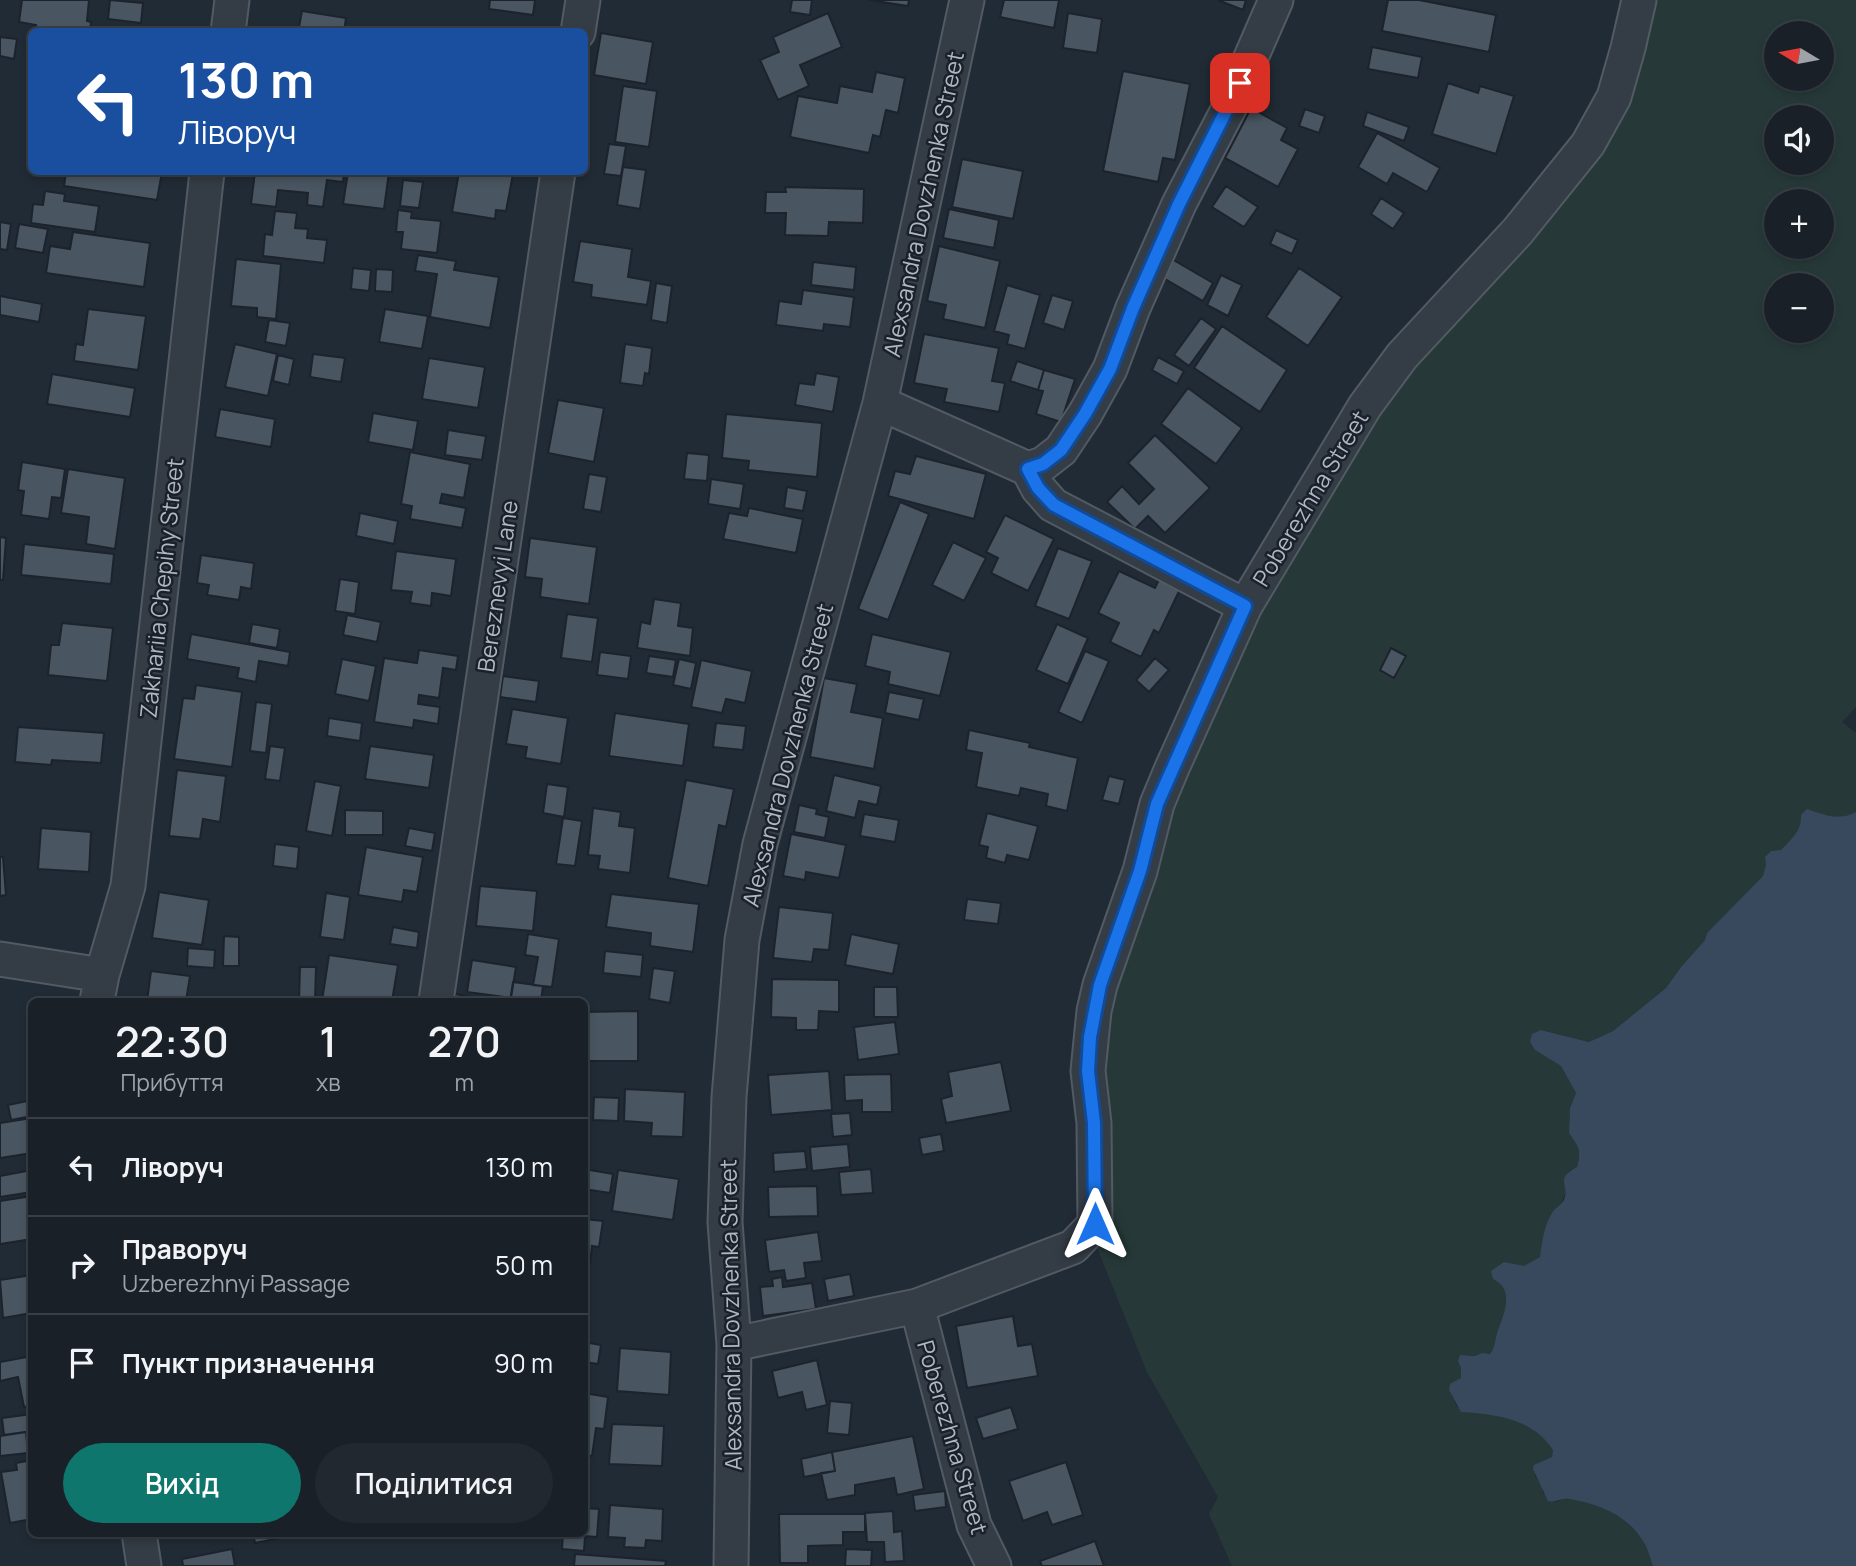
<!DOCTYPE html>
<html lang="uk">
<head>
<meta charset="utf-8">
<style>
  body { margin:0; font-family:Manrope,sans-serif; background:#222830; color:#f1f3f6; height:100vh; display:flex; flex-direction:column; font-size:26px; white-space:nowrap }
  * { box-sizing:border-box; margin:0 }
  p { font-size:23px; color:#9fa3a8 }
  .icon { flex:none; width:38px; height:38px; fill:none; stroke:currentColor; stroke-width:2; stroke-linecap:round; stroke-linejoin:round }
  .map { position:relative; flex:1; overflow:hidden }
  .sheet { position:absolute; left:28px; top:998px; width:560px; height:539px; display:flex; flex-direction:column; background:#192028; border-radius:10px; box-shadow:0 4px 10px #0003,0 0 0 2px #373e45 }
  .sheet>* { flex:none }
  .top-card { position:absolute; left:28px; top:28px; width:560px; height:147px; border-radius:10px; box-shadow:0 4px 10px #0003,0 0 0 2px #373e45; background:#1a4fa0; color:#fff; overflow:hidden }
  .needle { width:46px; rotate:280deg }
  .controls { position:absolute; left:1764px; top:21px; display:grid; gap:14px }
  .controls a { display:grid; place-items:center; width:70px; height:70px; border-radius:50%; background:#192028; box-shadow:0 4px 10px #0003,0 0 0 2px #373e45; font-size:35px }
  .pin { position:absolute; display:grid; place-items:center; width:60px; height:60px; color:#fff; margin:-30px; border-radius:14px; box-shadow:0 4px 10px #0006 }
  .me { position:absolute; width:77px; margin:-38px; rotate:0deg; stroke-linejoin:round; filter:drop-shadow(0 0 5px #0008) }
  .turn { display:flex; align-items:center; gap:24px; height:147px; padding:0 35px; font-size:32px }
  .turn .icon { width:91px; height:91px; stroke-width:2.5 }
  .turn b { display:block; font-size:49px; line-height:60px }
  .eta { display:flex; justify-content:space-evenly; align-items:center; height:119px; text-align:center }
  .eta b { font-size:42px; font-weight:600; line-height:49px }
  .button { display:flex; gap:14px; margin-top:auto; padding:14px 35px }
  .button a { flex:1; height:80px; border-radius:42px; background:#0f766e; color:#fff; font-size:28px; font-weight:600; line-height:80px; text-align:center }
  .button a+a { background:#222830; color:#f1f3f6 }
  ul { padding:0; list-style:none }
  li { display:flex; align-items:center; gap:21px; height:98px; padding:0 35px; border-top:2px solid #373e45 }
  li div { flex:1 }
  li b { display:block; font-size:26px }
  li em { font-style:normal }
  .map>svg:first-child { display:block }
</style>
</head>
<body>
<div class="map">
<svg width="1856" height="1566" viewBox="0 0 1856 1566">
  <rect width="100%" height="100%" fill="#212b35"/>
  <path fill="#263938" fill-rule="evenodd" d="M1651 0H1856V707L1842 722 1856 733V812C1840 821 1824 815 1807 810L1795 836 1781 850 1771 851 1763 876 1707 933 1705 940 1681 967 1666 988 1613 1031 1589 1042 1542 1030 1532 1034 1535 1050 1561 1066 1576 1093 1570 1108 1569 1133C1578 1146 1582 1150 1577 1167L1569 1171C1566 1183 1567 1200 1557 1207L1540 1257 1524 1267 1505 1262 1493 1279C1516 1290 1503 1315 1497 1333 1495 1341 1495 1347 1490 1354L1475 1356 1468 1355 1458 1361 1461 1368V1378L1449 1389 1457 1407C1465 1411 1469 1410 1478 1411 1506 1414 1537 1426 1554 1450L1552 1457 1539 1463 1535 1476 1542 1486 1543 1493 1555 1502C1583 1490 1627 1517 1643 1540 1648 1547 1650 1558 1653 1566H1232L1209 1514 1218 1497 1147 1372 1096 1245 1098 1034 1190 741 1336 462 1522 231ZM1776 33H1822V79H1776ZM1776 117H1822V163H1776ZM1776 201H1822V247H1776ZM1776 285H1822V331H1776Z"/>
  <path fill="#38495d" d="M1807 809C1824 815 1840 821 1856 812V1566H1653C1650 1558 1648 1548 1643 1541 1627 1515 1597 1503 1569 1499 1561 1498 1556 1503 1548 1501L1533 1469 1534 1465 1552 1457 1553 1450C1533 1419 1496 1414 1461 1412L1449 1390 1450 1384 1461 1378V1368L1458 1361 1460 1355 1475 1356 1482 1353 1490 1354C1495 1347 1495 1341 1497 1333 1503 1315 1516 1290 1493 1279L1491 1271 1504 1262 1524 1266 1540 1257C1542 1242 1544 1226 1552 1213 1555 1208 1561 1205 1564 1200 1570 1185 1554 1179 1577 1167 1582 1150 1578 1146 1569 1133L1570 1108 1576 1093 1561 1066 1535 1050 1530 1042 1532 1034 1541 1030 1589 1042 1613 1031 1666 988 1681 967 1705 940 1707 933 1763 876 1766 865 1765 857 1771 851 1781 850C1792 839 1802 830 1801 815Z"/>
  <path fill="#495560" stroke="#1c232c" stroke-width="2" d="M22 0H89L87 21 91 22 90 32H35L36 25 19 22Z
    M110 0 143 3 141 23 108 19Z
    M490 0H535L533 15 489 9Z
    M792 0H812L810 15 790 12Z
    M869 0H909L908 6Z
    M1004 0H1059L1054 28 1000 17Z
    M1218 0H1246L1243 10Z
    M1388 0H1419L1496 15 1489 52 1382 31Z
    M302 11 346 18 344 32H298Z
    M828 13 842 47 800 65 809 86 778 100 760 60 779 52 773 37Z
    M1068 13 1102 19 1097 53 1063 48Z
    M601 33 653 42 646 84 594 75Z
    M0 37 17 39 14 59 0 56Z
    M1372 47 1422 57 1418 78 1368 69Z
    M1123 71 1190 84 1175 160 1163 158 1158 182 1103 171Z
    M876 72 905 78 898 113 886 110 880 137 873 135 869 153 790 137 798 96 837 103 840 86 872 92Z
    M1448 83 1478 93 1480 86 1514 96 1496 154 1432 134Z
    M623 86 657 91 649 147 615 142Z
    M1251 108 1287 128 1281 140 1298 149 1278 187 1225 158Z
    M1305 109 1325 116 1319 133 1299 126Z
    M1367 112 1409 127 1404 141 1363 126Z
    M1377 133 1440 168 1427 192 1393 173 1387 184 1358 167Z
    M609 144 626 146 621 176 604 174Z
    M962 159 1023 171 1013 219 952 207Z
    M623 167 646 170 640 209 617 205Z
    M66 172H162L157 200 64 186Z
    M255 172H344L343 182 327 180 323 207 307 205 308 193 278 190 276 207 251 204Z
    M348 172H389L384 209 343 204Z
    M459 172 513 174 506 211 496 210 495 219 452 212Z
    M403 180 423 182 419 208 400 206Z
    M1226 186 1258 207 1244 227 1212 207Z
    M785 187 864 189 863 223 829 222 828 236 785 235 786 213H765L766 192H786Z
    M45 191 65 194 64 201 99 206 95 232 31 223 33 204 43 205Z
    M1381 198 1404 213 1393 229 1371 214Z
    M949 209 999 220 994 248 943 238Z
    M398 210 412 212 411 218 441 221 437 253 401 249 403 232H396Z
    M275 211 297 213 295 228 308 229 307 238 327 240 324 263 263 256 265 234 272 235Z
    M0 222 11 224 7 250 0 249Z
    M19 224 48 229 43 253 15 248Z
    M1276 230 1298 240 1292 254 1270 244Z
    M73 232 150 243 144 287 46 273 50 246 70 249Z
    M580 241 632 249 628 277 651 281 647 305 591 297 592 285 573 282Z
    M939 246 1000 261 985 328 943 319 946 305 927 301Z
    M418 255 456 261 454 270 499 277 490 328 430 317 437 274 415 271Z
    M1170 258 1213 283 1203 301 1160 276Z
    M236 259 281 264 276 319 257 317V308L231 306Z
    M813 262 856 267 854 290 811 285Z
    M353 268 371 270 369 291 351 289Z
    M1299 268 1342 297 1308 346 1266 317Z
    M376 269 393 270 392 292 375 291Z
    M1221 275 1242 285 1228 316 1207 305Z
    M656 283 672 286 667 323 651 320Z
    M1007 285 1040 295 1025 349 1007 344 1009 335 994 331Z
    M803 290 854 297 850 327 824 324 823 331 776 325 779 301 801 304Z
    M1052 295 1073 301 1064 330 1043 323Z
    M0 296 42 304 39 322 0 315Z
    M88 309 146 316 138 370 74 361 76 344 83 345Z
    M385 309 428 316 422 349 379 342Z
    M1201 318 1216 329 1189 366 1174 355Z
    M269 320 290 323 286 346 265 342Z
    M1222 326 1287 370 1260 412 1194 368Z
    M924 334 999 348 992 381 1005 383 999 412 944 402 947 389 914 383Z
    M235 344 277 354 268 396 225 387Z
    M625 344 652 348 649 374 645 373 643 386 620 383Z
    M313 354 345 358 341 382 310 377Z
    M278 355 294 359 289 385 273 381Z
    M1158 357 1184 371 1177 384 1152 370Z
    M429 358 485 367 478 408 422 399Z
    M1017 361 1044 370 1038 390 1010 381Z
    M1044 370 1075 379 1061 422 1036 414 1043 391 1038 390Z
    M816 373 839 377 833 412 795 405 799 383 814 385Z
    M52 374 135 388 130 417 47 404Z
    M1188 388 1242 428 1216 464 1161 424Z
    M558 400 604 408 594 462 548 453Z
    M220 409 275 419 271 447 215 437Z
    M373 413 418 421 413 450 368 442Z
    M726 414 822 423 817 477 748 470 749 461 722 458Z
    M448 430 486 436 482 460 445 455Z
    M1155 435 1210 488 1165 533 1148 516 1135 529 1107 502 1122 486 1139 504 1154 489 1128 463Z
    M410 452 470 464 464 498 442 494 440 503 466 508 462 528 410 519 412 506 401 504Z
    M687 453 709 455 707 481 684 479Z
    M916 456 986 474 974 519 888 496 895 471 910 474Z
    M22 462 65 469 61 498 52 497 49 519 21 515 24 491 18 490Z
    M68 469 125 478 115 549 86 544 89 517 61 513Z
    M589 474 607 477 601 512 583 509Z
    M711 479 744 484 740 509 708 504Z
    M787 487 807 491 803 511 784 508Z
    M900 502 929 514 888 620 858 609Z
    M749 508 803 519 796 553 723 539 729 513 747 516Z
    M360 513 398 521 394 544 356 536Z
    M1005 515 1054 539 1028 591 991 573 998 558 986 552Z
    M0 537 6 538 3 580H0Z
    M530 538 597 547 589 604 540 597 542 579 525 577Z
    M953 542 986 558 964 601 932 585Z
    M24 544 114 554 111 584 21 575Z
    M1058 548 1092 561 1069 619 1035 606Z
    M396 551 456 559 451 596 432 593 431 606 410 603 412 592 391 590Z
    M201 555 254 563 251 589 241 587 239 600 207 595 209 585 197 583Z
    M1119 571 1155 588 1161 575 1182 585 1159 633 1154 630 1141 657 1110 642 1119 623 1098 613Z
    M340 579 359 582 355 614 335 611Z
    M654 599 681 603 678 626 693 628 690 656 637 648 641 622 650 624Z
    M567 614 598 618 592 662 561 658Z
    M347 615 381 622 377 642 343 635Z
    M62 623 113 628 107 681 48 675 51 645H59Z
    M252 624 280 629 277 648 249 643Z
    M1057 624 1088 638 1068 684 1036 670Z
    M191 634 290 652 288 666 259 661 256 682 237 678 239 668 187 659Z
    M872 634 951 652 940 696 888 684 890 672 865 666Z
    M1391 648 1406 656 1394 678 1380 670Z
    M419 650 458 656 456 670 443 668 439 698 419 695 418 704 440 707 438 724 414 720 413 728 374 722 384 658 417 663Z
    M1085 651 1109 661 1082 723 1058 712Z
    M600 652 631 656 628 679 597 675Z
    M649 656 676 660 673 677 646 673Z
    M1155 658 1169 670 1149 692 1136 680Z
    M342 659 376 666 369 701 335 694Z
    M679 659 696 663 691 689 673 685Z
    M701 660 752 671 745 703 726 699 722 713 691 707Z
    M503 676 539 681 536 702 500 697Z
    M824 678 857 684 851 712 883 718 874 769 810 757Z
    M196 685 242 692 232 767 174 759 183 698 194 699Z
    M889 692 924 699 919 720 885 713Z
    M256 702 272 704 266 753 250 751Z
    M512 709 568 718 561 764 525 758 527 747 506 744Z
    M615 713 689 724 683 766 609 756Z
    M329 718 362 723 360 741 327 736Z
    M716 723 746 726 743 750 713 747Z
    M18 727 104 733 101 763 52 760 51 765 15 762Z
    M969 730 1030 743 1029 747 1078 758 1067 811 1046 806 1048 794 1021 788 1019 796 976 787 982 753 966 750Z
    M270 746 285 748 280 781 265 779Z
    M370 746 434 755 429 788 365 779Z
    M177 770 226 776 220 822 203 819 200 839 169 836Z
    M834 775 881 786 877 805 859 801 855 818 826 811Z
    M1109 776 1125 780 1119 804 1102 800Z
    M686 780 734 789 726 827 719 825 708 886 668 878Z
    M315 781 341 786 332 836 306 831Z
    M547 784 568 787 564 817 543 813Z
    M799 805 817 809 816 814 829 817 825 838 794 832Z
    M593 808 621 812 619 826 635 828 630 873 598 869 600 856 588 855Z
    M345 810 383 811V835H345Z
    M987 813 1038 826 1029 860 1007 855 1005 863 986 858 988 847 979 845Z
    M864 814 899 820 895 842 860 836Z
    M563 818 582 821 575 866 556 864Z
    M41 828 91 832 89 872 38 869Z
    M409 828 435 833 432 851 405 846Z
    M791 834 846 845 839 878 806 872 805 880 783 876Z
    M275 844 299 847 297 869 273 866Z
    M366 847 423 857 417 892 404 890 402 902 358 895Z
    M0 857H3L6 895 0 896Z
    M480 886 537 891 533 931 476 926Z
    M159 892 209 900 202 945 152 938Z
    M326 893 350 897 344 940 320 937Z
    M611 894 699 904 693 952 650 946 651 933 606 927Z
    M967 899 1001 903 998 924 964 920Z
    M779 907 833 913 829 950 814 949 812 962 773 958Z
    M393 927 419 932 417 948 390 944Z
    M528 934 559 939 552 987 533 985 538 957 525 955Z
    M851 934 899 944 893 974 845 965Z
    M224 936 239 937V966H223Z
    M188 948 215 950 214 968 187 966Z
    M605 951 643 955 641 977 603 973Z
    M329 955 398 965 392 1001H322Z
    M472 960 516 967 511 998 467 992Z
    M300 967H316L315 1001H299Z
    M653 968 675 971 670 1003 649 999Z
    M151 971 190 976 186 1001H147Z
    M772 979 839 980V1012L819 1011 818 1030H796V1018L771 1017Z
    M513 982 543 986 541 1001H510Z
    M874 987H897L898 1017H874Z
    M455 994 483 999V1001H455Z
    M638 1011V1061H584V1012Z
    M895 1022 899 1054 858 1060 854 1027Z
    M1001 1062 1011 1111 946 1123 941 1099 952 1096 948 1072Z
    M829 1071 832 1110 771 1115 768 1075Z
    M891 1074 892 1112H862V1100L845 1101 844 1075Z
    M625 1089 685 1092 683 1137 651 1136 652 1123 624 1121Z
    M594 1097 619 1098 618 1121 593 1120Z
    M32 1100V1116L11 1120 8 1105Z
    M850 1113 852 1135 833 1137 831 1114Z
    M32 1118V1153L0 1158V1123Z
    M941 1134 944 1151 922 1155 919 1138Z
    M848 1144 850 1167 812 1171 810 1147Z
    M805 1151 807 1169 774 1172 773 1153Z
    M584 1169 613 1174 610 1193 584 1189Z
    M871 1169 873 1193 841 1195 839 1172Z
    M32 1170V1192L0 1197V1176Z
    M618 1170 679 1179 673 1220 612 1211Z
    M817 1186 818 1216 769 1217 768 1187Z
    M32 1196V1239L0 1244V1201Z
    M584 1219 603 1221 599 1247 592 1246 590 1264 584 1263Z
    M818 1232 822 1261 804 1263 806 1278 786 1281 784 1270 769 1272 765 1240Z
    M850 1274 854 1296 828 1301 824 1279Z
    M32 1275V1313L3 1318 0 1280Z
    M782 1277 783 1287 812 1283 816 1309 763 1316 760 1287 773 1286 772 1279Z
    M1013 1316 1018 1346 1032 1344 1038 1376 967 1388 956 1326Z
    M584 1342 601 1345 598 1364 584 1362Z
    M620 1348 671 1352 669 1395 617 1391Z
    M32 1356V1406L24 1407 18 1377 0 1381V1362Z
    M817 1360 827 1405 806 1410 802 1392 778 1398 772 1371Z
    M584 1393 608 1397 604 1429 596 1428 592 1456 584 1455Z
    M830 1401 852 1403 849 1435 827 1433Z
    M1011 1407 1018 1429 983 1439 976 1418Z
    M32 1414V1431L4 1435 2 1418Z
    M612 1424 664 1426 662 1466 609 1464Z
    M26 1432 28 1453 0 1456V1436Z
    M913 1436 924 1489 897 1495 894 1478 855 1485V1495L827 1500 821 1473 835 1471 832 1452Z
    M832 1452 835 1471 804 1477 801 1459Z
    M32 1460V1487L29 1488 32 1519 10 1523 1 1472 17 1470 16 1463Z
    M1066 1462 1083 1515 1052 1525 1047 1512 1023 1521 1009 1481Z
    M945 1491 946 1507 915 1511 913 1495Z
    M610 1505 663 1509 662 1541 646 1540 645 1548 624 1547 625 1538 608 1537Z
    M584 1508 599 1509 597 1537 585 1536 584 1551 562 1549 563 1533H584Z
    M893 1511 894 1532 902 1531 904 1561 885 1562 884 1542H867L865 1513Z
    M779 1514H865V1532H843V1545L808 1546V1563H780Z
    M253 1533H305L255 1543Z
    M1095 1541 1104 1566H1042L1040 1561Z
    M232 1549 235 1566H183L182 1559Z
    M846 1549 872 1550 871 1566H845Z
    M575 1554 666 1561 665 1566H574Z"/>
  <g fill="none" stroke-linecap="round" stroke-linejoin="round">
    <g stroke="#525a63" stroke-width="37">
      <path id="minor" d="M228 32 232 0
        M578 32 583 0
        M880 403 1028 469 1038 488 1053 505 1245 606
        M1028 469 1043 464 1061 450 1085 414 1110 369 1133 308 1179 204 1229 108 1276 0
        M0 959 102 975
        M97 1001 102 975 128 886 207 172
        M436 1001 558 172
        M917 1306 974 1525 994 1566
        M734 1344 917 1306 1073 1247 1095 1224 1094 1123 1088 1071 1094 1011 1100 985 1140 871 1157 804 1172 768 1245 606 1365 406 1402 356 1518 231 1588 144 1614 97 1628 48 1639 0
        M139 1533 144 1566
        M731 1566 734 1344 725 1222 729 1097 742 940 760 844 880 403 967 0"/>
    </g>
    <use href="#minor" stroke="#343c45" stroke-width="33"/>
  </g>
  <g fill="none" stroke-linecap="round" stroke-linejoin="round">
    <g stroke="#114b97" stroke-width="18">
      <path id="route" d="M1095 1224 1094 1123 1088 1071 1090 1037 1100 985 1140 871 1157 804 1245 606 1054 505 1038 488 1028 469 1043 464 1061 450 1085 414 1110 369 1133 308 1179 204 1240 83"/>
    </g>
    <use href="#route" stroke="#1a73e8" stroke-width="12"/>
  </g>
  <g text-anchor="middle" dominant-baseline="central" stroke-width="5" stroke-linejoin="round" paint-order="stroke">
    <g font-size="23" fill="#afb7c2" stroke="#1a212a">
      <text transform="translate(923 204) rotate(-78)">Alexsandra Dovzhenka Street</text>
      <text transform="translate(1310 498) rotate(-59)">Poberezhna Street</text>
      <text transform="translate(497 586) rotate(-82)">Bereznevyi Lane</text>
      <text transform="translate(161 588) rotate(-84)">Zakhariia Chepihy Street</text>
      <text transform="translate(787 755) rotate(-76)">Alexsandra Dovzhenka Street</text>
      <text transform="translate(730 1315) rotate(-91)">Alexsandra Dovzhenka Street</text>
      <text transform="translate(953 1437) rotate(74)">Poberezhna Street</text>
    </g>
  </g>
</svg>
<div class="controls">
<a><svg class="needle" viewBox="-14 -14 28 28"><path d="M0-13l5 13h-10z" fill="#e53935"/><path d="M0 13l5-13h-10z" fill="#9fa3a8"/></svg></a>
<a><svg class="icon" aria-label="sound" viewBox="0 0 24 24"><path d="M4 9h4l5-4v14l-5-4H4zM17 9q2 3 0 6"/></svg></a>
<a>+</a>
<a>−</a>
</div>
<div class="pin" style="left:1240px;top:83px;background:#d93025"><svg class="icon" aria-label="arrive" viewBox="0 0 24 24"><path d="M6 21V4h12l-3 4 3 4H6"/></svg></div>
<svg class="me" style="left:1095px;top:1224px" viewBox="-20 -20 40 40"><path d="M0-17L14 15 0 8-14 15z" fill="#1a73e8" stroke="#fff" stroke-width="4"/></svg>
<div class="top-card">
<div class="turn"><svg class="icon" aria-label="left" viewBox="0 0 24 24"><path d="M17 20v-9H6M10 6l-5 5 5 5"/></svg><div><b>130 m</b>Ліворуч</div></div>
</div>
<section class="sheet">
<div class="eta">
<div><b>22:30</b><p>Прибуття</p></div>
<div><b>1</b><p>хв</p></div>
<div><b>270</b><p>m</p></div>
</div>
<ul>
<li><svg class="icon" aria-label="left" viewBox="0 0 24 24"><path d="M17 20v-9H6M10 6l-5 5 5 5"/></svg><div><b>Ліворуч</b></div><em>130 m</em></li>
<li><svg class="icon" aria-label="right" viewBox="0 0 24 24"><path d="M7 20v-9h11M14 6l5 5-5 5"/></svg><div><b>Праворуч</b><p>Uzberezhnyi Passage</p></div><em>50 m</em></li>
<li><svg class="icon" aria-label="arrive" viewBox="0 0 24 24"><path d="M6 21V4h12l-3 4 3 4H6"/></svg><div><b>Пункт призначення</b></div><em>90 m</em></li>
</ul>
<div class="button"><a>Вихід</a><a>Поділитися</a></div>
</section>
</div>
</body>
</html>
